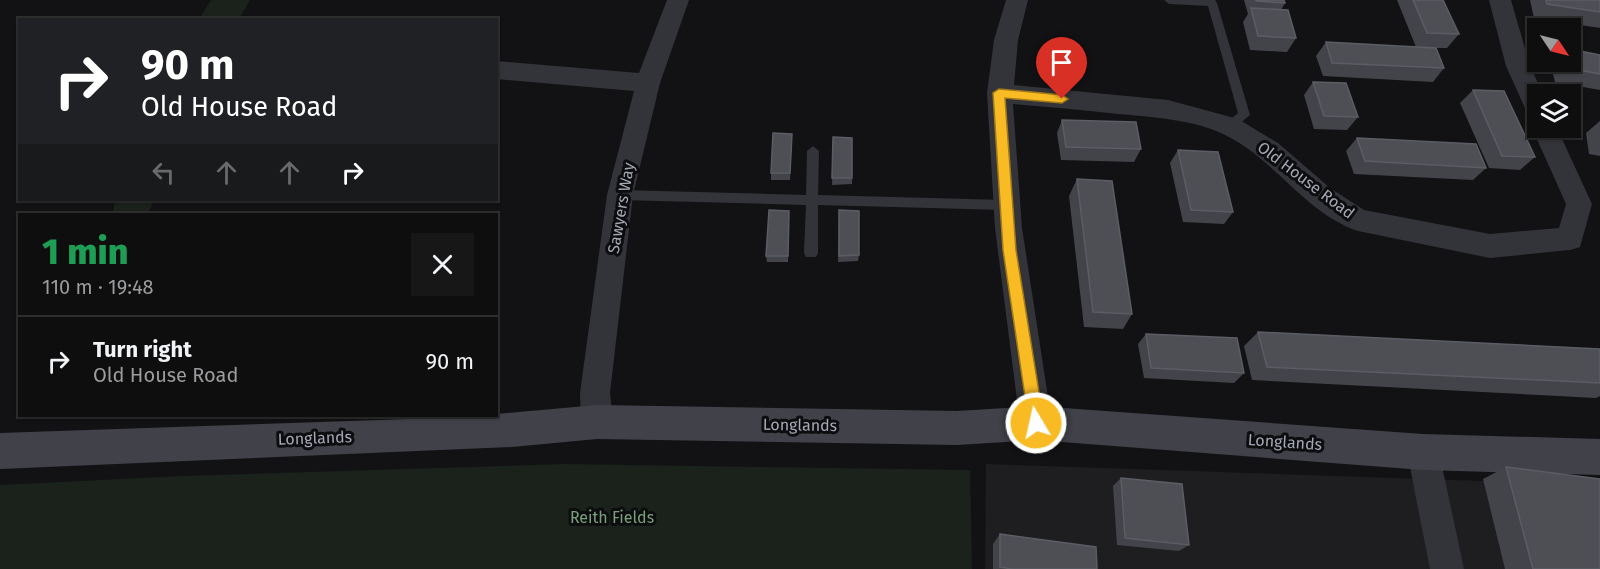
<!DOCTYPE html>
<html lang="en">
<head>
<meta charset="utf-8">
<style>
  body { margin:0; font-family:"Fira Sans",sans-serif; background:#171718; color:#f1f3f6; height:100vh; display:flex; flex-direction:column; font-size:22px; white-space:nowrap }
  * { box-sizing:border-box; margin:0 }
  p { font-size:20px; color:#9b9c9e }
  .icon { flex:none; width:33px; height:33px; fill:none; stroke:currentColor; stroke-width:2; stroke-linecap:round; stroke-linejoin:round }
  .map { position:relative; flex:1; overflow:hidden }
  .sheet { position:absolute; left:18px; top:213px; width:480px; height:204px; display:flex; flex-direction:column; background:#0e0e0f; border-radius:0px; box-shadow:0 2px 4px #0004,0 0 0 2px #2e2e2f }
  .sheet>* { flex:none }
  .guide { position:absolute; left:18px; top:18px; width:480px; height:183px; border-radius:0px; box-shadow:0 2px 4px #0004,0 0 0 2px #2e2e2f; background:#202124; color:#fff; overflow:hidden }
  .needle { width:39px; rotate:125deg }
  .tools { position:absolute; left:1527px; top:18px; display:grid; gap:12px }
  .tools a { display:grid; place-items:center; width:54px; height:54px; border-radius:0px; background:#0e0e0f; box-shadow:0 2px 4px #0004,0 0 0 2px #2e2e2f; font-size:30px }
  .pin { position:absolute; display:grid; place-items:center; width:51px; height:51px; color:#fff; margin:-62px -26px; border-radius:50% 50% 50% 0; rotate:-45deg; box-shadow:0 0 6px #0007 }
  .pin .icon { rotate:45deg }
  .me { position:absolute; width:66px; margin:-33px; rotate:351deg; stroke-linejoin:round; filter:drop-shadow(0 0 4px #0008) }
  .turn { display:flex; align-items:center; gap:21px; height:126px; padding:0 24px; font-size:27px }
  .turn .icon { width:78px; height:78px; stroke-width:2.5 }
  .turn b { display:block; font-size:42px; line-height:51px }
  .lanes { display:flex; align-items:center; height:57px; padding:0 24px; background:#0003; justify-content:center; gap:30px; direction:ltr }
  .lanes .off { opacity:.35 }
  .round { display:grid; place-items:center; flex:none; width:63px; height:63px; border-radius:0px; background:#171718 }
  .summary { display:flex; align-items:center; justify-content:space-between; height:102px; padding:0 24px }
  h1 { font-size:36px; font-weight:800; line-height:45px; color:#1e9e55 }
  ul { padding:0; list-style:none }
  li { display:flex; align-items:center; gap:18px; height:90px; padding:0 24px; border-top:2px solid #2e2e2f }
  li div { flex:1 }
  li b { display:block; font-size:22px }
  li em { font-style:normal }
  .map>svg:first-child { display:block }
</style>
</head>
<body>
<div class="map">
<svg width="1600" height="569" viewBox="0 0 1600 569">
  <rect width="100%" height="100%" fill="#121214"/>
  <path fill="#1e1e21" d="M986 464 1600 485V569H985Z"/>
  <path fill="#1a221b" d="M211 0H250L239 19H199Z
    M115 200H154L148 214H113Z
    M564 464 970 470 972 569H0V485L182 476Z"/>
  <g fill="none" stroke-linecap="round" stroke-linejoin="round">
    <path fill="#333439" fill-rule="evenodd" d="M1164 0H1215L1217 3 1250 115 1233 129H1225L1223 126 1238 113 1208 6 1169 4Z
      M813 146 819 151 818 195 1005 200 1011 205 1005 210 818 205V253L816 257H806L804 253 806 205 620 200 614 195 620 190 806 195 807 151Z"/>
    <path fill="#333439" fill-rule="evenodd" d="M667 0H689L660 83 633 195 610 393 613 422 608 432 597 437 586 432 581 422 580 393 607 195 634 91 496 79V61L639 73Z
      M1006 0H1028L1018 40 1014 85 1168 100 1238 119 1278 143 1330 188 1364 210 1490 234 1559 228 1566 204 1532 128 1538 121V128H1557L1592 204 1580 247 1570 250 1490 258 1358 231C1304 213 1273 156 1221 133 1189 119 1152 117 1118 114 1083 110 1048 107 1013 104L1022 228 1052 423 1047 433 1036 438 1025 433 1020 423 995 228 987 93 994 40Z
      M1489 0H1511L1530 66 1543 94H1538V119L1529 117 1506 66Z
      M1423 437 1434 441 1439 452 1464 569H1430L1407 452 1412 441Z"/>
    <path fill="#414249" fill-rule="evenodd" d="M597 405 957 411 1036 406 1423 434 1600 439V475L1423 470 1036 440 957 445 597 439 512 447 0 469V433L496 416V414Z"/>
  </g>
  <path fill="#434449" d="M1244 0H1284L1285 3 1281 10 1296 38 1287 52 1250 50 1243 22 1248 14Z
    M1397 0H1443L1459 34 1447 48H1436L1444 68 1433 82 1323 76 1316 56 1326 42 1416 47Z
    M1530 0H1600V28L1534 18Z
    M1600 55V90L1555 82 1550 62H1570Z
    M1313 82 1358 117 1347 130 1314 129 1304 95Z
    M1473 90 1535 157 1520 170 1489 168 1460 103Z
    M1062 120 1141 149 1134 162 1061 160 1057 133Z
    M1600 121V156L1589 154 1586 133Z
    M833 137 852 178V184L832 185Z
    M1357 138 1486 168 1473 180 1354 174 1346 151Z
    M792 140 790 180H771V173Z
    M1178 150 1233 212 1224 224 1183 222 1170 163Z
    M1077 179 1132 314 1123 329 1084 327 1069 196Z
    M789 211 788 262H767L766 256Z
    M839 217 859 255 858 261 838 262Z
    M1258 332 1600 349V396L1596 398 1252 380 1244 346Z
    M1146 334 1244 373 1234 383 1144 378 1138 344Z
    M1506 467 1600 569H1505L1483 479Z
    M1121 478 1189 545 1179 551 1117 545 1113 486Z
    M1000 534 1097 569H993V544Z"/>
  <path fill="#4e4f55" stroke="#5b5d64" stroke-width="1.5" d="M1256 0H1284L1285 3 1256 1Z
    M1413 0H1443L1459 34 1427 33Z
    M1546 0H1600V12L1547 4Z
    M1251 8 1288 10 1296 38 1258 36Z
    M1326 42 1436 48 1444 68 1332 63Z
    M1570 49 1600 55V74L1569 68 1567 62H1570Z
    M1313 82 1346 83 1358 117 1324 116Z
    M1473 90 1504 91 1535 157 1502 156Z
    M1062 120 1136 122 1141 149 1066 147Z
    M773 133 792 134 790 173H771Z
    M833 137 852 138V178H832Z
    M1357 138 1476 144 1486 168 1365 161Z
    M1178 150 1218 152 1233 212 1191 210Z
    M1077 179 1112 181 1132 314 1093 312Z
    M769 210 789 211 788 256H766Z
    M839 210 859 211V255L839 256Z
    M1258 332 1600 349V383L1267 367Z
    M1146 334 1237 338 1244 373 1151 368Z
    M1506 467 1600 479V569H1533Z
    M1121 478 1182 484 1189 545 1125 538Z
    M1000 534 1096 547 1097 569H1012L1000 567Z"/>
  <path fill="#f9bb24" stroke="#a27a17" stroke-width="1.5" d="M999 89 1062 95 1068 99 1062 103 1005 98 1016 250 1044 423 1041 428 1036 430 1031 428 1029 423 1003 250 993 93Z"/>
  <g text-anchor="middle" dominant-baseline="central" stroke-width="6" stroke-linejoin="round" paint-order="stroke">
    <g font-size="16" fill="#a3a8b5" stroke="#0d0d0f">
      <text transform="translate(1306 180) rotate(37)">Old House Road</text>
      <text transform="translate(621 208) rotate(-80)">Sawyers Way</text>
      <text transform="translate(800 425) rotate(1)">Longlands</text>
      <text transform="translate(315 438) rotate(-2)">Longlands</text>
      <text transform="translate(1285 442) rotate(4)">Longlands</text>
    </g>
    <g font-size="16" fill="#79a17d" stroke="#0d0d0f">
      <text x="612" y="517">Reith Fields</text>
    </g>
  </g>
</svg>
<div class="tools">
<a><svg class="needle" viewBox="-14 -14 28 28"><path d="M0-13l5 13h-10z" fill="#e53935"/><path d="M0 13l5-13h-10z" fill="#9b9c9e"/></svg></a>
<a><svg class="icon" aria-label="layers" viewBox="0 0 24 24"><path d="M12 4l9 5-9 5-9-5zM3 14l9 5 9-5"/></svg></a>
</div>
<div class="pin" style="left:1062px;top:99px;background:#d93025"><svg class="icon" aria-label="arrive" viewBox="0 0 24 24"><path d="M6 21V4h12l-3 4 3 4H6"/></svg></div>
<svg class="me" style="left:1036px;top:423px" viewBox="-20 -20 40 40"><circle r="17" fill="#f9bb24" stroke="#fff" stroke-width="3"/><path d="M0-11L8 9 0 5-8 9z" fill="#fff"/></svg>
<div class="guide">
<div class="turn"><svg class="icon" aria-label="right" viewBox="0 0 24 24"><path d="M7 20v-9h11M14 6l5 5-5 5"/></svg><div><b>90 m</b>Old House Road</div></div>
<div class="lanes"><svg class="icon off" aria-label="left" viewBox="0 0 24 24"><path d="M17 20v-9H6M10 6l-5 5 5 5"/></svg><svg class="icon off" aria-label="ahead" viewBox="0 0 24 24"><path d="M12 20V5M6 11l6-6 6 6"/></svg><svg class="icon off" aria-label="ahead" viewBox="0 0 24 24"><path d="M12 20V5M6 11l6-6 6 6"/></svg><svg class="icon" aria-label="right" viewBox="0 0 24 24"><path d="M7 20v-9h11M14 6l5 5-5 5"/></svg></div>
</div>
<section class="sheet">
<div class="summary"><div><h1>1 min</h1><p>110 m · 19:48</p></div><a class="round"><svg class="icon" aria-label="close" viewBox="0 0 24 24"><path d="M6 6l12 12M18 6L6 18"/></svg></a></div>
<ul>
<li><svg class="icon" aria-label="right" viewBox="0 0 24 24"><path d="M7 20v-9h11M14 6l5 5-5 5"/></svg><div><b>Turn right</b><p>Old House Road</p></div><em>90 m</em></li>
</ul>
</section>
</div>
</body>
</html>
